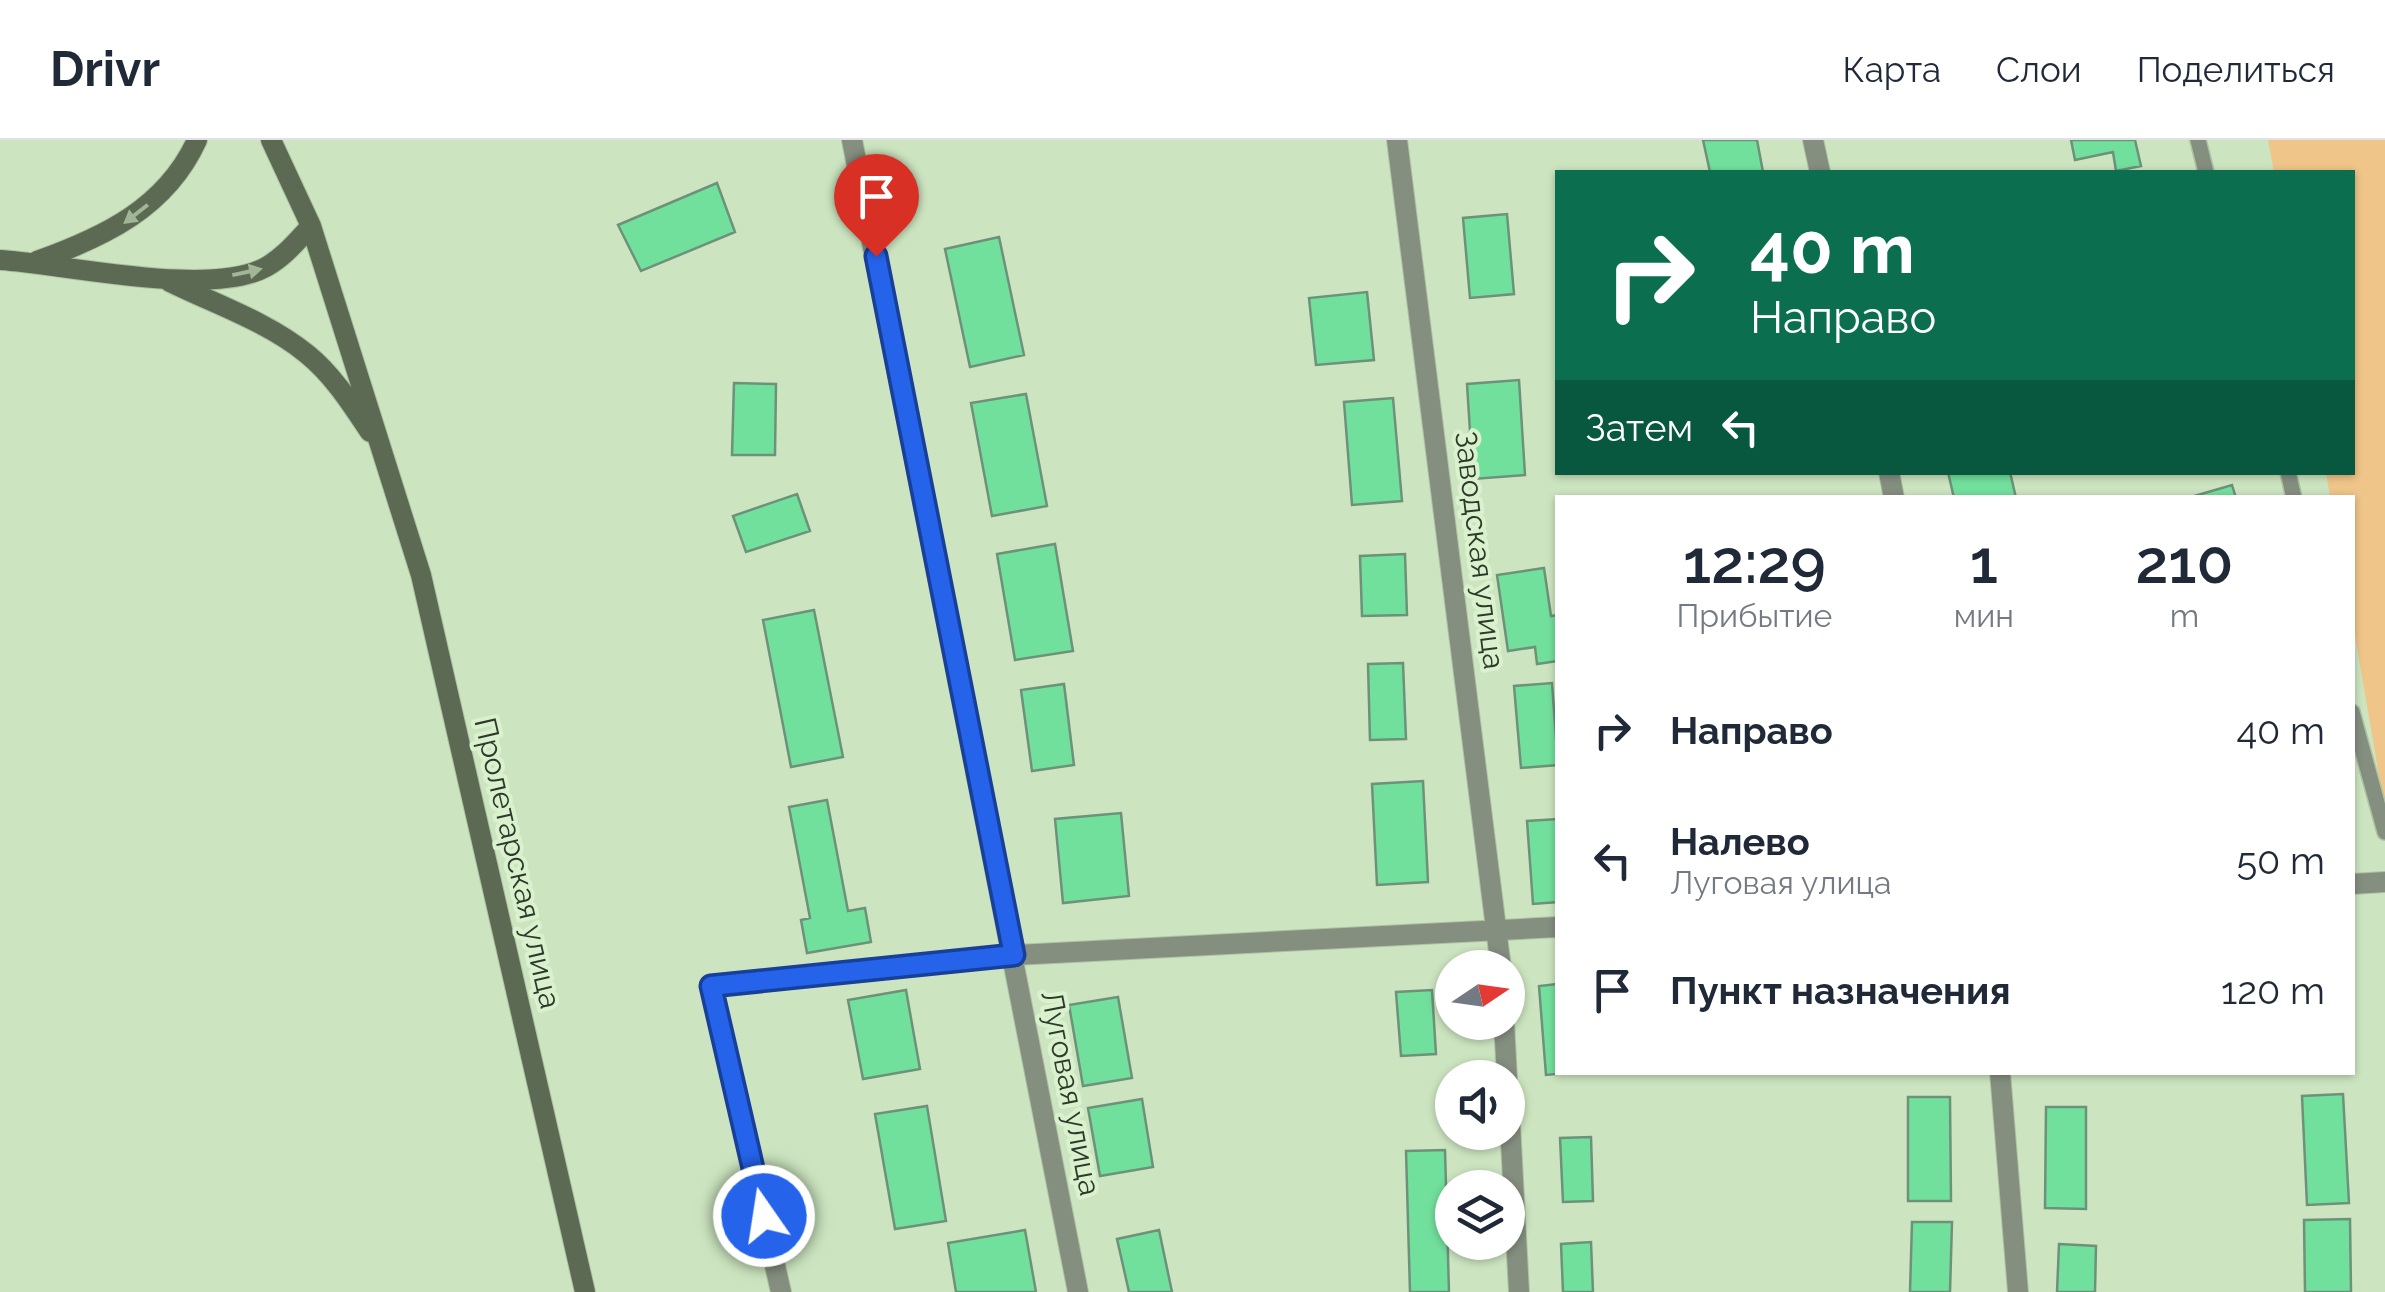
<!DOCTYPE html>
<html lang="ru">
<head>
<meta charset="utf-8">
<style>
  body { margin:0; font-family:Raleway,sans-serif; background:#f2f2f3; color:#1f2937; height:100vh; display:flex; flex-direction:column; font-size:38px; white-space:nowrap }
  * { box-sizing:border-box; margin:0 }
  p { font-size:32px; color:#747a83 }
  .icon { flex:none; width:55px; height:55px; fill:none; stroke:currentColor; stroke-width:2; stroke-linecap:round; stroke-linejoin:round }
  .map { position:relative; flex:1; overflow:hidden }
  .sheet { position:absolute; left:1555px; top:355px; width:800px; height:580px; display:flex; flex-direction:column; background:#fff; border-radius:0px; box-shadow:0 2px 8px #0004 }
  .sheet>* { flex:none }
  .banner { position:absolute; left:1555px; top:30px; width:800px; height:305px; border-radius:0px; box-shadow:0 2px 8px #0004; background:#0b6e4f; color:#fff; overflow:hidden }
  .needle { width:65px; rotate:77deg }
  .controls { position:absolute; left:1435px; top:810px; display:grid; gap:20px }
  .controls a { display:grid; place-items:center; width:90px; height:90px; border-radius:50%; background:#fff; box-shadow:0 2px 8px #0004; font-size:50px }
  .pin { position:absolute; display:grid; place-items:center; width:85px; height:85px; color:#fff; margin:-102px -42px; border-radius:50% 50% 50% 0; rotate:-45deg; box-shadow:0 0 10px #0007 }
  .pin .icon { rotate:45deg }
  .me { position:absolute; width:110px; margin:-55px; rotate:347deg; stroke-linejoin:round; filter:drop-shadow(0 0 8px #0008) }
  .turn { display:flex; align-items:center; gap:35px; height:210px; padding:0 30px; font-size:45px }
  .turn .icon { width:130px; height:130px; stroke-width:2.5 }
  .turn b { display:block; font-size:70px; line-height:85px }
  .then { display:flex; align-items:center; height:95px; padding:0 30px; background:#0003; gap:20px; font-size:38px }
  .eta { display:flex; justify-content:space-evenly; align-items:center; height:170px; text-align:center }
  .eta b { font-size:60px; font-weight:600; line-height:70px }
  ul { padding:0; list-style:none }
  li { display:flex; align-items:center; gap:30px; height:130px; padding:0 30px }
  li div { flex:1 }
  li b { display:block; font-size:38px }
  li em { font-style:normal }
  header { display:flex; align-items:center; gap:60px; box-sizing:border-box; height:140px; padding:0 50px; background:#fff; border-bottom:2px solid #e0e1e3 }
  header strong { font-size:48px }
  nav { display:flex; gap:55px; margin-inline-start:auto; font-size:35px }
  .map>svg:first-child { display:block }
</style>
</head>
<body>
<header>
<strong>Drivr</strong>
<nav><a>Карта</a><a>Слои</a><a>Поделиться</a></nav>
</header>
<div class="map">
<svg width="2385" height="1152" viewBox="0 0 2385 1152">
  <rect width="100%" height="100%" fill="#cce5c0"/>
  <path fill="#f0c589" d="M2268 0H2385V671L2353 484 2352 358 2330 357 2326 333 2352 332V32H2274Z"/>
  <path fill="#72e09d" stroke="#6d9279" stroke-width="2.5" d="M1703 0H1757L1763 32H1710Z
    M2071 0H2135L2141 26 2116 31 2113 12 2075 20Z
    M717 43 735 92 641 131 618 85Z
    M1507 74 1514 154 1470 158 1463 78Z
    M999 97 1024 215 970 227 945 109Z
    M1367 152 1374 220 1316 225 1309 158Z
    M1519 240 1525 335 1473 339 1467 244Z
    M734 243 776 244 775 315H732Z
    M1026 254 1047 366 992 376 971 263Z
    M1393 258 1402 361 1352 365 1344 262Z
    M1948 332H2010L2016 358H1954Z
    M2232 345 2236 358H2191V357Z
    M797 354 810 391 746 412 733 376Z
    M1055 404 1073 511 1015 520 997 414Z
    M1405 414 1407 475 1362 476 1360 416Z
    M1544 428 1551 476 1558 475V521L1537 524 1535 507 1508 511 1497 435Z
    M814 470 843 617 791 627 763 480Z
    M1403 523 1406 599 1370 600 1368 524Z
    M1552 543 1558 625 1521 628 1514 546Z
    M1064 544 1074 625 1032 631 1021 550Z
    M1423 641 1428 742 1377 745 1372 644Z
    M827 660 848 771 865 768 871 802 807 813 801 780 810 778 789 667Z
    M1121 673 1129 756 1063 763 1055 679Z
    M1558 679V762L1533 764 1527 681Z
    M1558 844V932H1577L1546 935 1539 846Z
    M906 850 920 929 863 939 848 860Z
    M1432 850 1436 914 1401 916 1396 852Z
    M1118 857 1132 938 1083 946 1069 865Z
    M2343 954 2349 1063 2307 1065 2302 956Z
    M1908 957H1950L1951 1061H1908Z
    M1142 959 1153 1027 1100 1036 1088 968Z
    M927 966 946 1081 895 1089 875 974Z
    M2046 967H2086V1069L2045 1068Z
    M1591 997 1593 1061 1563 1062 1560 998Z
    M1445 1010 1449 1152H1410L1406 1011Z
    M2350 1079 2351 1152H2305L2304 1080Z
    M1912 1082H1952L1950 1152H1910Z
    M1025 1090 1036 1152H956L948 1103Z
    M1159 1090 1172 1152H1129L1117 1099Z
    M1591 1102 1593 1152H1563L1561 1104Z
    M2059 1104 2096 1106 2095 1152H2057Z"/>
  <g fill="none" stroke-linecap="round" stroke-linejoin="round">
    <g stroke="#adc3a2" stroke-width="18">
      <path id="service" d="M2198 0 2206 32
        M2288 332 2294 358
        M2352 572 2385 692"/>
    </g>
    <g stroke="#adc3a2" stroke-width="22">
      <path id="minor" d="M852 0 1078 1152
        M1397 0 1501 828
        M1813 0 1820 32
        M1889 332 1894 358
        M2352 744 2385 742
        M1504 882 1507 938
        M2000 932 2018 1152
        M1508 946 1519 1152
        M781 1152 711 846 1014 815 1558 787"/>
    </g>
    <g stroke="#adc3a2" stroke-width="22">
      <path id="secondary" d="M271 0 311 86 421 435 585 1152
        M0 120C66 124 210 158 266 127 284 117 297 101 311 86
        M37 121C104 97 166 68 197 0
        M170 142C215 164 268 182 307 214 333 235 352 265 370 292"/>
    </g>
    <use href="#service" stroke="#858f80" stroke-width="15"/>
    <use href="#minor" stroke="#858f80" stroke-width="20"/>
    <use href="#secondary" stroke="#5c6a54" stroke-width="20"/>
  </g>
  <defs><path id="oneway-solid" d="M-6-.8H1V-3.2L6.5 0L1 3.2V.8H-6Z" transform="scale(2.5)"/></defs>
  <g fill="#a1b597">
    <use href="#oneway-solid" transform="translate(136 74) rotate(142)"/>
    <use href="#oneway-solid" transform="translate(247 132) rotate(-12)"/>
  </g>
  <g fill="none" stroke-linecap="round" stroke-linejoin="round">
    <g stroke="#184099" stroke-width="25">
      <path id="route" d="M764 1076 711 846 1014 815 876 116"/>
    </g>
    <use href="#route" stroke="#2563eb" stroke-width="18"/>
  </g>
  <g text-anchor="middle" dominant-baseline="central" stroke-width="8" stroke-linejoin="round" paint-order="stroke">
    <g font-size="30" fill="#2f392b" stroke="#d9f2cd">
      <text transform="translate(1480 410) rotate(83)">Заводская улица</text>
      <text transform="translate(518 723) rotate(77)">Пролетарская улица</text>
      <text transform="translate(1071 953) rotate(79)">Луговая улица</text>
    </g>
  </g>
</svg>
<div class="controls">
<a><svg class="needle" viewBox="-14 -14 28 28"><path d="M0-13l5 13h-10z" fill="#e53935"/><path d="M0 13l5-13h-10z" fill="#747a83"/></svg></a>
<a><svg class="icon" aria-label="sound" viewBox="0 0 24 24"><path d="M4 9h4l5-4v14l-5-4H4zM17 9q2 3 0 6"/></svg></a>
<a><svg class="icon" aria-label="layers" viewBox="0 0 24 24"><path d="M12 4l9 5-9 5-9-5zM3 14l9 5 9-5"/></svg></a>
</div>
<div class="pin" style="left:876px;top:116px;background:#d93025"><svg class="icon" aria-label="arrive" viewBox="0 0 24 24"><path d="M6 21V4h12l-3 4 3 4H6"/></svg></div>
<svg class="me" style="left:764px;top:1076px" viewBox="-20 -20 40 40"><circle r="17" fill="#2563eb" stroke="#fff" stroke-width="3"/><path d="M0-11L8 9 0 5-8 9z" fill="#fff"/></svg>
<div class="banner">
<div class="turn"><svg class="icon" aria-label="right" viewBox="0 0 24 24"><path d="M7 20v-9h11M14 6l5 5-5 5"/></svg><div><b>40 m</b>Направо</div></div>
<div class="then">Затем<svg class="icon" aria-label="left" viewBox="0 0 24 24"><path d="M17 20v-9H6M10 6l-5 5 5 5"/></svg></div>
</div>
<section class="sheet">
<div class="eta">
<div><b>12:29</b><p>Прибытие</p></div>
<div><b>1</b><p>мин</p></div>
<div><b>210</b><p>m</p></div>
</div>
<ul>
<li><svg class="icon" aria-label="right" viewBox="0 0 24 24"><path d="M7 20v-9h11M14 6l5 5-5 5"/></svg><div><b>Направо</b></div><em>40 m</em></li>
<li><svg class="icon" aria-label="left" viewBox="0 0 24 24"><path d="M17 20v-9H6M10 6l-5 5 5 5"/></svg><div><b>Налево</b><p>Луговая улица</p></div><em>50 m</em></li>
<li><svg class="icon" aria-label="arrive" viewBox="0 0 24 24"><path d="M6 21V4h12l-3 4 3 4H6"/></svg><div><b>Пункт назначения</b></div><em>120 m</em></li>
</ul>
</section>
</div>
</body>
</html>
